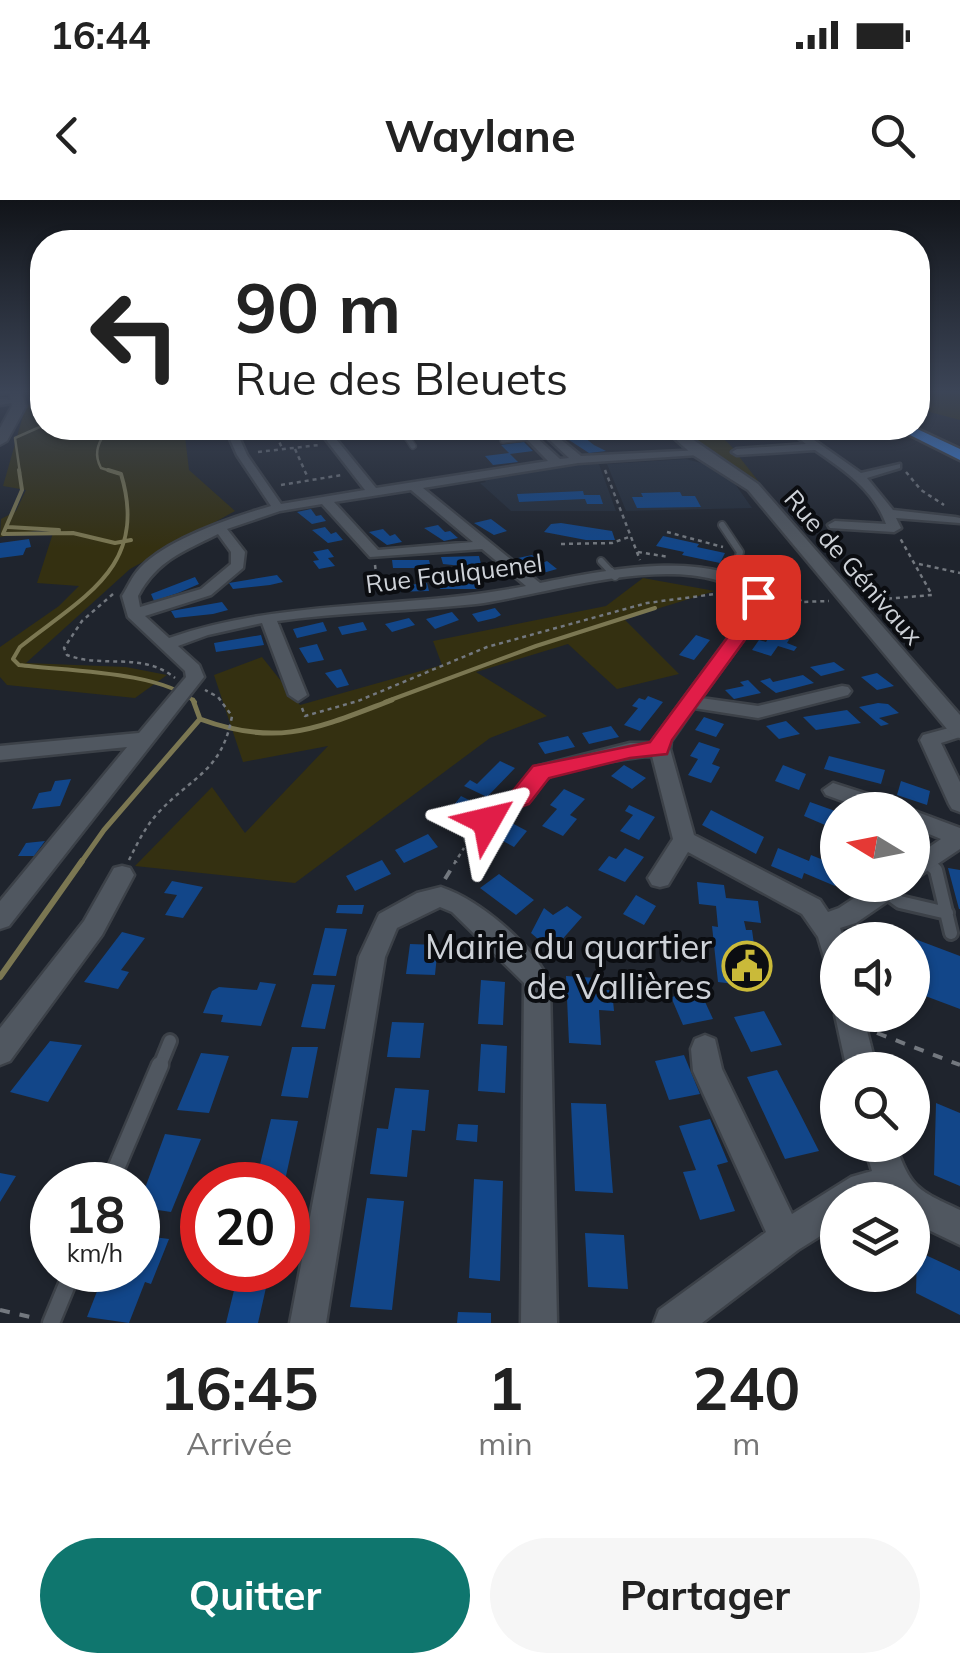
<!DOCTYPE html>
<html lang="fr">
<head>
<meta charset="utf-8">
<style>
  body { margin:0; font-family:Mulish,sans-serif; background:#f6f6f6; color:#222; height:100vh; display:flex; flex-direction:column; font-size:38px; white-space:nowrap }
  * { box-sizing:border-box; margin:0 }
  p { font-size:32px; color:#767676 }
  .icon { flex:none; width:55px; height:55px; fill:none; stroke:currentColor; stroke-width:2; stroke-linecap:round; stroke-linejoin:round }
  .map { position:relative; height:1123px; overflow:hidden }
  .side { display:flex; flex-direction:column; background:#fff; flex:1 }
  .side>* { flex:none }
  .top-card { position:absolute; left:30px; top:30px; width:900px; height:210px; border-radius:40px; box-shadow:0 2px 8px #0004; background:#fff; color:#222; overflow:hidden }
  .needle { width:65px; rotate:280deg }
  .buttons { position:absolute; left:820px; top:592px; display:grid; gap:20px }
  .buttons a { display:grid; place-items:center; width:110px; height:110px; border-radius:50%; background:#fff; box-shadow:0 2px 8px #0004; font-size:50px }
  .speed { position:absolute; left:30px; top:962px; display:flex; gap:20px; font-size:50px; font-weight:700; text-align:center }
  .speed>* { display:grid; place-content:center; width:130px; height:130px; border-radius:50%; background:#fff; box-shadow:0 2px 8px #0004; line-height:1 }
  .speed small { font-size:25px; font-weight:400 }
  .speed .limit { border:15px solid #d22; background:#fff; color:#111 }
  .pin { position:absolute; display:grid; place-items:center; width:85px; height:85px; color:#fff; margin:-42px; border-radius:20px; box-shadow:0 5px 15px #0006 }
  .me { position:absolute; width:110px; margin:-55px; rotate:53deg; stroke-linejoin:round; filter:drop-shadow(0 0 8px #0008) }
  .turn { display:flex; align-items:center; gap:35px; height:210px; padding:0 40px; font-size:45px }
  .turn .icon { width:130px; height:130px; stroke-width:2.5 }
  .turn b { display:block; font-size:70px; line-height:85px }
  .eta { display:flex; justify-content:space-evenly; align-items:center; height:170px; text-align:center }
  .eta b { font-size:60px; font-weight:700; line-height:70px }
  .button { display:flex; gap:20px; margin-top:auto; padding:20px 40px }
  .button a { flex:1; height:115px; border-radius:60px; background:#0f766e; color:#fff; font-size:40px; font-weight:700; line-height:115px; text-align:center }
  .button a+a { background:#f6f6f6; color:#222 }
  .status { display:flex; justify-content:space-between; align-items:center; height:70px; padding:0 50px; background:#fff; direction:ltr }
  .status svg { height:28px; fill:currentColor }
  header { display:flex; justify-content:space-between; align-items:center; height:130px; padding:0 40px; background:#fff; font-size:45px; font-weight:700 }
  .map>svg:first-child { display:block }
</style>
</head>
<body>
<div class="status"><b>16:44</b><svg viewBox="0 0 49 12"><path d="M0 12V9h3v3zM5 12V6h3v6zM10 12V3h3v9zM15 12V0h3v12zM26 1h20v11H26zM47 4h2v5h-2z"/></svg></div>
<header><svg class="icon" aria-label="back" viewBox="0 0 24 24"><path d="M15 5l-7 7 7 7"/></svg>Waylane<svg class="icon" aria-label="search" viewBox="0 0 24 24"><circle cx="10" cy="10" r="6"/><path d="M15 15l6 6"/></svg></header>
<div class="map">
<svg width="960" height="1123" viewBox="0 0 960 1123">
  <rect width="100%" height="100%" fill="#1f242d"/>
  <path fill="#242d3a" d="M686 259 705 264 733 281 752 308 626 311 607 264Z
    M591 262 599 264 616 311H511L480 283 486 282 482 277Z"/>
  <path fill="#343011" d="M918 191H960V220L918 209Z
    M42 204V228H184L189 270 235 311 130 369 26 463 126 467 167 475 135 498 7 485 0 477V447L59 406 79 386 37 383 53 333 45 329 0 337 1 319 16 311 26 290 3 286 26 205Z
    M676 228H713L734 249 729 252 737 254 759 282 709 254Z
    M643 378 715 391 624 419 679 474 617 489 568 444 476 472 547 516 490 538 295 683 135 666 212 587 245 633 328 546 243 562 214 475 262 457 300 505 442 465 433 441 606 406Z"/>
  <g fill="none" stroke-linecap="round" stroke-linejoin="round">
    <path stroke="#7b7752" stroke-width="2.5" d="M65 228 105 233C97 245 94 255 101 268L117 273
      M20 273 15 238 42 226"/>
    <path stroke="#7b7752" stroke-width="4" d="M19 270 22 290 3 334 73 333 115 343 131 340
      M108 270 121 274C149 367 84 396 20 447L13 459 19 465C66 471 161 471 195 502
      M8 327 59 330
      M385 502 536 446 655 408"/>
    <path stroke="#7b7752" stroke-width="5" d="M200 519C279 548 318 528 392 500
      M80 664 104 630 200 519 193 500"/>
    <path stroke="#7b7752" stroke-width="6" d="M0 777 82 661"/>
  </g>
  <path fill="#124689" d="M640 229 648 235 612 238 604 232Z
    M585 238 594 245 606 251 589 253 569 240Z
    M524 242 533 251 510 254 518 262 493 265 485 256 509 253 501 245Z
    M583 291 584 295H600L603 304H587L585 299 519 302 517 294Z
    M680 292 682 296H695L701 307 637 308 632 297H643L641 293Z
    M311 309 316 316 321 315 326 321 312 324 297 312Z
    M491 319 507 331 494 335 474 323Z
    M561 323 612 331 615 340H586L544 332 551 324Z
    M438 325 445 332 450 331 458 338 444 341 424 328Z
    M325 327 331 334 336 332 343 340 328 343 312 330Z
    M383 329 390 336 395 334 402 342 387 345 369 332Z
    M663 336 699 344 697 347 725 353 720 363 682 355 684 352 656 346Z
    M29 339 31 347 26 348 23 355 0 358V343Z
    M328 349 334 357 328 358 335 366 319 369 313 361 319 360 313 352Z
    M532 355 542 363 547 361 557 369 543 373 518 358Z
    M479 356 481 364 462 366 443 364 441 357Z
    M392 360H429L431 368H393Z
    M277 375 283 382 270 385 233 389 229 383Z
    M195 377 199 384 178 393 154 401 151 394Z
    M457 380 476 381 480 389H440L438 381Z
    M407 381V385L427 383 429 391 389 392 388 383Z
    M222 402 228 410 213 414 175 418 171 411Z
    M782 406 800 411 794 421 801 422 794 432 776 426 782 417 776 415Z
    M495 408 501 415 495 418 478 422 472 414Z
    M452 412 459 420 435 429 426 419Z
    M409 418 415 425 392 432 385 424Z
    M323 422 327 431 297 438 293 429Z
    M363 422 367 430 342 435 338 427Z
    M772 432 790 438 787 443 797 447 794 451 778 446 771 456 752 450 759 440 766 442Z
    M261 435 264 445 216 452 214 443Z
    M696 435 710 440 694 460 679 455Z
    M317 444 324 460 308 463 299 448Z
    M834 462 845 470 821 476 810 467Z
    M341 469 349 485 337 488 325 473Z
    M877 473 894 486 877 490 861 477Z
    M803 475 814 483 776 493 760 481 770 478 773 482Z
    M748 480 761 493 734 499 725 490 744 486 740 482Z
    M648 496 663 502 640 531 624 525 638 508 632 506 639 498 645 500Z
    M878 503 888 504 899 513 879 518 889 524 881 526 859 507Z
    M847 510 861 523 816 530 803 517Z
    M704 517 724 524 716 537 695 530Z
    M786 521 800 534 779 539 766 526Z
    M611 526 619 537 589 544 582 533Z
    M568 536 575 547 545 554 538 543Z
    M699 542 720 549 712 564 720 567 711 583 688 575 698 559 690 556Z
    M829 556 885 570 881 584 824 569Z
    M500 561 515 568 487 597 464 586 470 580 477 584Z
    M624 565 646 578 632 589 611 576Z
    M783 565 806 574 799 590 775 581Z
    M71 579 60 606 32 609 39 593 51 591 55 581Z
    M901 581 930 591 927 605 897 595Z
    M564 589 585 599 570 615 577 619 563 636 542 626 557 609 550 605Z
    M461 596 481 606 467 622 447 614Z
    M810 602 838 612 832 628 804 616Z
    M629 605 655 617 639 640 620 631 633 615 625 611Z
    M711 610 764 637 756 654 702 625Z
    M504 619 527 631 514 647 503 641 497 647 484 640Z
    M428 634 438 647 404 663 395 650Z
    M45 641 34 656H18L26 643Z
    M625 648 644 657 625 682 598 670 609 656 616 659Z
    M778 648 809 661 811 655 838 666 835 686 804 673 802 679 771 666Z
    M382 660 391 674 355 691 346 676Z
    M948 668 960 670V709H959Z
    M499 674 534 700 516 715 480 688Z
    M172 681 203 687 183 718 165 715 177 695 164 693Z
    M697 682 724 685 726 698 758 701 761 723 744 721 746 730H752L760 787 718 782 712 726 718 727 716 706 699 704Z
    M636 695 656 706 644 725 623 714Z
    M338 705H364L362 714 336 713Z
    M567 706 582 717 552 751 531 733 544 708 553 715Z
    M883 727 960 756V809L912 791V740H881Z
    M325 728 347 729 336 776 313 775Z
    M122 732 145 738 121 770 129 772 118 789 84 782Z
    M410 744 438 745 435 775 406 774Z
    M566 776 597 778 598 790H612L614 811 599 810 601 845 569 843Z
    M481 780 505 782 503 825 478 824Z
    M260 782 276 784 261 826 221 822 223 815 203 813 212 791 219 787 257 790Z
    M312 784 335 785 325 829 301 827Z
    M700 791 713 819 683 825 671 797Z
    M764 811 782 845 751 852 734 817Z
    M392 822 424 823 420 858 387 857Z
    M50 841 82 845 48 902 10 892Z
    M481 844 507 846 505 893 478 891Z
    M292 847H318L308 898 281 896Z
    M201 853 229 856 209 913 177 910Z
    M684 855 700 894 669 900 655 861Z
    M777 870 797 908 819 951 785 959 747 877Z
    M395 888 429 890 425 931 412 930 407 977 370 974 377 928 388 929Z
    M571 903 606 904 613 993 575 991Z
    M936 903 960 913V986L934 975Z
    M271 919 298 921 284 985H255Z
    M710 919 728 962 717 965 735 1011 700 1020 683 972 696 970 679 926Z
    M458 924 478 925 477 942 456 940Z
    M165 934 201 939 171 1012 138 1007Z
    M0 973 16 976 0 1002Z
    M474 979 503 981 500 1081 469 1078Z
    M367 998 404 1001 392 1110 350 1107Z
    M585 1033 624 1035 628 1089 588 1087Z
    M138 1035 169 1039 151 1084 145 1082 129 1123 87 1117 103 1076 109 1077 112 1070H138Z
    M917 1051 960 1071V1115L916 1093Z
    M239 1070H270L258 1123H226Z
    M458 1112 491 1113V1123H457Z"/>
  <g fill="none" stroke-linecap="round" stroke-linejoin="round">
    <g stroke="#3c4148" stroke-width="8">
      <path id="service-far5" d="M0 192 14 191
        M382 228H394
        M401 228 413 246
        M548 233 600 228
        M503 240 531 237"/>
    </g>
    <g stroke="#3c4148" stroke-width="10">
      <path id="service-far4" d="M722 325 740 352 734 374
        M601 361 613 374"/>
    </g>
    <g stroke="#3c4148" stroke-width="11">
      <path id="service-far3" d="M611 372 615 376
        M733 380 735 372"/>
    </g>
    <g stroke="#3c4148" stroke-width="15">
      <path id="service-far2" d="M470 638 503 604 521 598"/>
    </g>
    <g stroke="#3c4148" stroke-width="18">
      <path id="service-far1" d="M927 662 936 670 951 733
        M885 691 900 702 947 713
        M159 868 170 841"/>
    </g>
    <g stroke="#3c4148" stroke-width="21">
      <path id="service" d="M109 985 160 865
        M51 1123 73 1070"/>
    </g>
    <g stroke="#3c4148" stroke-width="5">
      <path id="minor" d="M0 199 23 201 0 205Z
        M225 228H235L247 255 281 304 365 290 317 228H327L376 288 548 261 516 228H526L560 259 569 258 537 228H547L581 256 702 250V254L698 255 578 263 423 288 540 383C601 371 719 345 767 397V407L701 498 758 506 842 486 848 487 851 491 848 495 758 518 694 508 671 541 670 549 694 635 820 700 828 712 839 708 874 685H905L901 692 856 723 840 728 844 740H838V777L829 774 818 737 802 714 688 652 668 685 660 687 652 685 648 678 673 639 652 556C635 556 562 569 549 577 534 587 535 609 514 603L510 598 535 567 630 543H651L751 407V398C689 345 549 395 476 404 410 411 343 412 277 421L307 495 298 501 289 495 262 423 208 435 178 446 199 465 204 477 9 726 0 729V701L127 547 0 560V546L139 533 186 477 185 471 128 417 122 396C128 387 132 376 140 368 167 339 233 317 271 306L237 255ZM411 290 473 342 378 350 334 302ZM322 304 370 357 482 349 526 386C407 410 285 398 169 438L145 416 211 395 243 368 245 352 227 329 280 311ZM218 334 231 352V364L201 389 140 407 138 396C157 360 183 352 218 334Z
        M786 228H797L861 273 900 264V268L867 278 893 310 955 317 960 318V323L896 318 901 328 894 332 830 328 828 325 835 321 886 324C873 289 844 270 815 250L737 255 732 252 737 249 806 244Z
        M960 525V537L941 543 960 582V612L952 609 949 604 920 540 923 535Z
        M833 583 898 604 901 610H867L826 595 823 590Z
        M912 610 960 628V649L912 681V659L941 639 912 627Z
        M122 666 130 668 134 675 102 735 10 861 0 865V828L84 721 114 668Z
        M441 687C480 700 533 745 550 783L557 1123H521L524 783 452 712 440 707 397 728 385 757 326 1123H290L359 757 379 714 417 693Z
        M838 810V815H863L877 870H847L835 815Z
        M705 835 715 839 722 869 792 1014 851 977 872 971 864 945H896C910 989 920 991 960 1010V1045L912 1022V1000H838V1025L798 1050 702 1123H654L659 1110 766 1032 693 871 691 849 695 839Z"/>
    </g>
    <g stroke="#3c4148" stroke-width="5">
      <path id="tertiary" d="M663 228H676L758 284 960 515V538L952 535 748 290 693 255Z"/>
    </g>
    <g stroke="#3c4148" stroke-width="4">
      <path id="secondary" d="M9 191H21L26 206 7 241 0 245V228L12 206Z"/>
    </g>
    <g stroke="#3c4148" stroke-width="5">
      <path id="motorway" d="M896 228H915L960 249V260Z"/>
    </g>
    <path stroke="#73787f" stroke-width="2.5" stroke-dasharray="4 4" stroke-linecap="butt" d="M273 228 282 248
      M345 236 372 232
      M420 238 445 228
      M295 249 308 278
      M258 252 319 245
      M605 270 640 360
      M906 272 921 290 944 305
      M281 285 342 275
      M667 332 723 347
      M561 344 612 343 629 337
      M638 352 669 357
      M919 364 960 373
      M375 365 379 396
      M766 383H782L797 391 801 402 829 401
      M113 394 82 421 64 448 67 455C104 469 142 451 175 478
      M872 400 932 395 900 338
      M302 508 305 516 358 501 487 447 647 403 723 393
      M129 660C137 644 145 627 158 613 192 576 222 572 232 516L218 497 205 490
      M454 664 464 648"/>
    <path stroke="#73787f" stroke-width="4" stroke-dasharray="10 10" stroke-linecap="butt" d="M445 679 456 661
      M877 833 960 865
      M0 1110 35 1118"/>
    <use href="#service-far5" stroke="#505760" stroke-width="5"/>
    <use href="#service-far4" stroke="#505760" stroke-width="6"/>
    <use href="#service-far3" stroke="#505760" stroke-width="8"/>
    <use href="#service-far2" stroke="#505760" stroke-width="10"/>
    <use href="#service-far1" stroke="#505760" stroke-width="12"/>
    <use href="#service" stroke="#505760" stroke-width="16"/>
    <use href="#minor" fill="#505760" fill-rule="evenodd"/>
    <use href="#tertiary" fill="#505760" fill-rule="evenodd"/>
    <use href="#secondary" fill="#505760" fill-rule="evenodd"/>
    <use href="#motorway" fill="#3a8af5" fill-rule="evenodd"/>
  </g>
  <linearGradient id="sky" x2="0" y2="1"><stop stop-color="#111419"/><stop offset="0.55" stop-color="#3c4557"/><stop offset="1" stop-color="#3c4557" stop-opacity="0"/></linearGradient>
  <rect width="960" height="348" fill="url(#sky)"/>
  <path fill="#e11d48" stroke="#92132f" stroke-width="2.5" d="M758 392 767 397 768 408 672 540 667 554 630 558 549 578 529 604 512 610 495 627H478L474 621 495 598 512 592 533 566 650 542 750 407 752 393Z"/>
  <defs>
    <g id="civic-ring" transform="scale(2.5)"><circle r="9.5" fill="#0b0d11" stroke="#caba39" stroke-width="1.5"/><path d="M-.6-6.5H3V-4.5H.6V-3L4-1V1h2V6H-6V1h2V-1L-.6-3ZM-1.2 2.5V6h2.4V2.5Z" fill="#caba39"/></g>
  </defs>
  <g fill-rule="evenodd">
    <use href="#civic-ring" x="747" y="766"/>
  </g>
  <g text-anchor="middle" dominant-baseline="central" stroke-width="8" stroke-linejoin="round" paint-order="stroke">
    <g font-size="25" fill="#ced2d8" stroke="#0b0d11">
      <text transform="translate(854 367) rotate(49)">Rue de Génivaux</text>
      <text transform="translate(454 373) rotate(-7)">Rue Faulquenel</text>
    </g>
    <g font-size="35" fill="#ced2d8" stroke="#0b0d11" text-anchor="end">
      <text x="712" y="746">Mairie du quartier<tspan x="712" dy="40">de Vallières</tspan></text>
    </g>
  </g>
</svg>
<div class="buttons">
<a><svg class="needle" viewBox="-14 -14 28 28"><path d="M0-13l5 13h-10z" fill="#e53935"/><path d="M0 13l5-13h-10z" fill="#767676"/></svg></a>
<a><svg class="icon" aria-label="sound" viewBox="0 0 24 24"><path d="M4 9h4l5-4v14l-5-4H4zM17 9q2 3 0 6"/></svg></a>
<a><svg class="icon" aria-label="search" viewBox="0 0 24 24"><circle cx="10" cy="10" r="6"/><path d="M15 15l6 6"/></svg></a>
<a><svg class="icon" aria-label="layers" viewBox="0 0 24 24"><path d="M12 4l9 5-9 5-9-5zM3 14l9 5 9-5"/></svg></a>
</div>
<div class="speed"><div>18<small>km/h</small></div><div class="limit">20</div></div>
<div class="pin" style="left:758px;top:397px;background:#d93025"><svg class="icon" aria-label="arrive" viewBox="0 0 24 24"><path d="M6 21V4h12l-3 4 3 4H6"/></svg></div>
<svg class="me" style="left:487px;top:621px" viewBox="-20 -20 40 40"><path d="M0-17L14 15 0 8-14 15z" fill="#e11d48" stroke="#fff" stroke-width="4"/></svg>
<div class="top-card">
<div class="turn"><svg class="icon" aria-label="left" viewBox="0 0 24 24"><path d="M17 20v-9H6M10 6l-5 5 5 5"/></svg><div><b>90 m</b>Rue des Bleuets</div></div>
</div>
</div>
<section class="side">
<div class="eta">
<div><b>16:45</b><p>Arrivée</p></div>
<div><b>1</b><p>min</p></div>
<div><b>240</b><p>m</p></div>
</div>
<div class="button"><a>Quitter</a><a>Partager</a></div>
</section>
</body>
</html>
